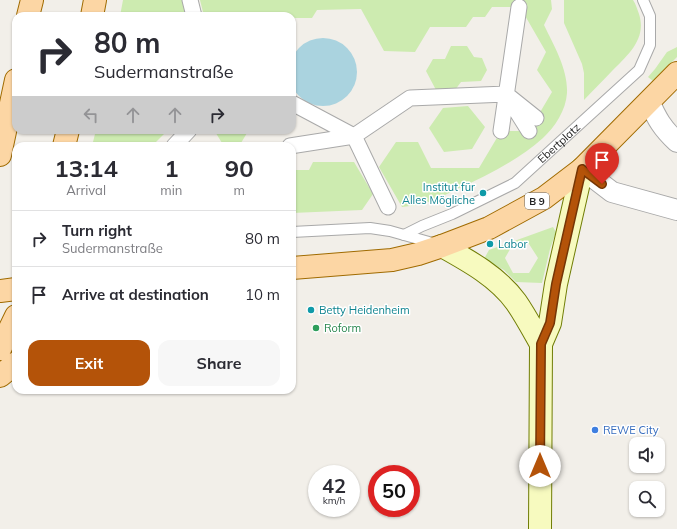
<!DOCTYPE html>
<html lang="en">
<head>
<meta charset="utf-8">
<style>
  body { margin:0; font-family:Mulish,sans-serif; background:#f7f7f7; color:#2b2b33; height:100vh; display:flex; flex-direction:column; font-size:15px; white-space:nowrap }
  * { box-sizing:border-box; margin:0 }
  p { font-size:13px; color:#7c7c81 }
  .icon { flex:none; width:22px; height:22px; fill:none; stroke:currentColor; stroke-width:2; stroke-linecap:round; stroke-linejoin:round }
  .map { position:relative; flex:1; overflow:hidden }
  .side { position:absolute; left:12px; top:142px; width:284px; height:252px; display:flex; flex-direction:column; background:#fff; border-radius:12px; box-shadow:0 1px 3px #0004 }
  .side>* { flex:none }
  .guide { position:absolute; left:12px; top:12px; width:284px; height:122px; border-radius:12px; box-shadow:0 1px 3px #0004; background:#fff; color:#2b2b33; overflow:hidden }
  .controls { position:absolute; left:629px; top:437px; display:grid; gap:8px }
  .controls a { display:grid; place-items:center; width:36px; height:36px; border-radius:8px; background:#fff; box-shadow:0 1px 3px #0004; font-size:20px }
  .speed { position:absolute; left:308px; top:465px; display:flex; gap:8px; font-size:20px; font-weight:700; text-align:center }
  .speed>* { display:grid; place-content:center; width:52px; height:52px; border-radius:50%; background:#fff; box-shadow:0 1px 3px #0004; line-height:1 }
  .speed small { font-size:10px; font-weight:400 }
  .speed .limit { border:6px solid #d22; background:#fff; color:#111 }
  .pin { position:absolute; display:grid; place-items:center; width:34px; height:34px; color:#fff; margin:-41px -17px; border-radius:50% 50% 50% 0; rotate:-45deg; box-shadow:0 0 4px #0007 }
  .pin .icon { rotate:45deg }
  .me { position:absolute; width:44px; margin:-22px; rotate:0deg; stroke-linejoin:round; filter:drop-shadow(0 0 3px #0008) }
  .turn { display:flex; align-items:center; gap:14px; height:84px; padding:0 16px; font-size:18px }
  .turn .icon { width:52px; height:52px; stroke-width:2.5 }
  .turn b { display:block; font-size:28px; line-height:34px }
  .lanes { display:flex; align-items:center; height:38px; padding:0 16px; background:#0003; justify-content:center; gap:20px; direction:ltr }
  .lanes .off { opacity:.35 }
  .eta { display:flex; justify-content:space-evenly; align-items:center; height:68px; text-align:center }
  .eta b { font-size:24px; font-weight:700; line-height:28px }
  .button { display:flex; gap:8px; margin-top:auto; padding:8px 16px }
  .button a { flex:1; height:46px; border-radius:12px; background:#b45309; color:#fff; font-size:16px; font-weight:700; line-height:46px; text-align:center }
  .button a+a { background:#f7f7f7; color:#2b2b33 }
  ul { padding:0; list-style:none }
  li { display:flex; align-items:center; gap:12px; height:56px; padding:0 16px; border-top:1px solid #e1e1e2 }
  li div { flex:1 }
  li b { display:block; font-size:15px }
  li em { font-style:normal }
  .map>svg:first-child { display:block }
</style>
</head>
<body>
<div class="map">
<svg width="677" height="529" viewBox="0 0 677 529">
  <rect width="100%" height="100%" fill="#f2efe9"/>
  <path fill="#cdebb0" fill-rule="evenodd" d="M123 0H182L186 16H120Z
    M200 0H551L552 9 544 25C554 46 568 69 567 93 566 110 555 127 543 138 518 160 487 176 457 189 447 194 437 199 426 203 418 205 410 206 402 207L379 167 396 142H418L431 168H479L501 131H529L552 92 537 70 546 52 520 7H492L485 17H473L466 27H430L415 52 384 51 361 9 317 10 312 18H292V16H204Z
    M564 0H633C636 4 637 9 639 14 647 39 628 55 612 71 603 81 593 90 584 100V73L582 64 564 23Z
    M451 46H467L474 57 482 58 487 70 481 81 461 82 455 90H436L426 71 433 59H445Z
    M677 47V57L653 81 648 77 655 69 667 52Z
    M468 106 485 127 472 149 444 152 429 128 443 108Z
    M96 130H168L152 146H92Z
    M214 130H259L258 132 247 133 241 143H222Z
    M313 162H354L373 194 362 210 292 213V170H309Z
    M553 227 556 232 550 249 542 283 516 282 504 270 484 259 489 250ZM513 244H529L538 258 529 273H513L505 258Z"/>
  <path fill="#aad3df" d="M289 72a34 34 0 1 1 68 0a34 34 0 1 1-68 0Z"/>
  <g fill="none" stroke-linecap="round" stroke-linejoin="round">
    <g stroke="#a9a9a9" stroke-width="12">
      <g id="service">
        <path d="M292 232 370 228 390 231 436 244"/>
        <path id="s1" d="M404 235 422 226 452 214 515 183 639 70 650 45V16L643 0"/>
      </g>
    </g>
    <g stroke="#a9a9a9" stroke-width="17">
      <path id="pedestrian" d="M190 0 194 16
        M292 103 354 136 388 207
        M512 104 529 131
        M501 131 519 7
        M174 146 189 130
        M290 146 354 136 410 98 506 94 536 118"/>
    </g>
    <g stroke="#a9a9a9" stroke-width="22">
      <path id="minor" d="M649 101C657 119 662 128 677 142
        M582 169 612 192 677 210"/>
    </g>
    <g stroke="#707d05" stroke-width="24">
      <path id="secondary" d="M442 246C469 261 498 277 516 302 525 315 533 330 541 344
        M540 529 541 344 550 323 556 284 582 169"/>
    </g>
    <g stroke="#a06b00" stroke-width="24">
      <path id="primary" d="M28 16 32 0
        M92 16 95 0
        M64 146 68 130
        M0 155 16 80
        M292 268 392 260 418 254 442 246 489 228 544 198 582 169 677 73
        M0 291 16 289
        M0 349 16 316
        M0 376 16 363"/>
    </g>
    <use href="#service" stroke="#fff" stroke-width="10"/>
    <use href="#pedestrian" stroke="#fff" stroke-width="15"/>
    <use href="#minor" stroke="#fff" stroke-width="20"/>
    <use href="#secondary" stroke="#f7fabf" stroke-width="22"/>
    <use href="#primary" stroke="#fcd6a4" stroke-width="22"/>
  </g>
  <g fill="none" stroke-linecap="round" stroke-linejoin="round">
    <g stroke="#753606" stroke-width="10">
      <path id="route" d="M540 466 541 344 550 323 556 284 582 169 602 184"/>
    </g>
    <use href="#route" stroke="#b45309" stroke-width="7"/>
  </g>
  <g fill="#0f9aa8" stroke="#fff" stroke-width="1.5">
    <circle cx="483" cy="193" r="4"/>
    <circle cx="490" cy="244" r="4"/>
    <circle cx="311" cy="310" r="4"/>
  </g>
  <circle fill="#2e9e5b" stroke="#fff" stroke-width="1.5" cx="316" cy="328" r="4"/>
  <circle fill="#3f7fe0" stroke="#fff" stroke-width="1.5" cx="595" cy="430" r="4"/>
  <g text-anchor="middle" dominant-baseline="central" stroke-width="3" stroke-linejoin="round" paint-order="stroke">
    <rect fill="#fff" stroke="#646464" stroke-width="1" x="525" y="193" width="24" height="16" rx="3"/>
    <g font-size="10" font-weight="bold" fill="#222">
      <text x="537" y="201">B 9</text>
    </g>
    <g font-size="11" fill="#222" stroke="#fff">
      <text stroke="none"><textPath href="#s1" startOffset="182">Ebertplatz</textPath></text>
    </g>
    <g font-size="11" fill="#0d838f" stroke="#fff" text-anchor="start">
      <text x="475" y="187" text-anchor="end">Institut für<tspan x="475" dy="13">Alles Mögliche</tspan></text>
      <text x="498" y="244">Labor</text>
      <text x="319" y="310">Betty Heidenheim</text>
    </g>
    <g font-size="11" fill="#27864d" stroke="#fff" text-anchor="start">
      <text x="324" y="328">Roform</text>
    </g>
    <g font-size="11" fill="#366cbe" stroke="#fff" text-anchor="start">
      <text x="603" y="430">REWE City</text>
    </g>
  </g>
</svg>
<div class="controls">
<a><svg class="icon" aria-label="sound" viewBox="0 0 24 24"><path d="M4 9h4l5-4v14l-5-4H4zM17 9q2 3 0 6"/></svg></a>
<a><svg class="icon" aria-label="search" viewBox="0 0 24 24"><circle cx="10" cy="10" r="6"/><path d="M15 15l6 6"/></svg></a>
</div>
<div class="speed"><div>42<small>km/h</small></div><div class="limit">50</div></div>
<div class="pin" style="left:602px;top:184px;background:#d93025"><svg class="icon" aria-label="arrive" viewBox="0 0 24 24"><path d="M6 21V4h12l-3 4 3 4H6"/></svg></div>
<svg class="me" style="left:540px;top:466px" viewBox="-20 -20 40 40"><circle r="19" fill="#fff"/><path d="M0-13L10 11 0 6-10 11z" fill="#b45309"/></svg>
<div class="guide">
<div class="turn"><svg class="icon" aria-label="right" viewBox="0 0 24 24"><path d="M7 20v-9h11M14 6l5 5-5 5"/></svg><div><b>80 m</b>Sudermanstraße</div></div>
<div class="lanes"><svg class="icon off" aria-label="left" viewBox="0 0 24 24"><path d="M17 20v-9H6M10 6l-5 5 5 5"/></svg><svg class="icon off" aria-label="ahead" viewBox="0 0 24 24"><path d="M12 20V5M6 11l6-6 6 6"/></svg><svg class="icon off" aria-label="ahead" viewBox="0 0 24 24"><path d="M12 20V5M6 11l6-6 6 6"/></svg><svg class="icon" aria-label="right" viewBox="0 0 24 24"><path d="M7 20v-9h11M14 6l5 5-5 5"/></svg></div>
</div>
<section class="side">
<div class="eta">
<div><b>13:14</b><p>Arrival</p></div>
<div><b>1</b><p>min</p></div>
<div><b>90</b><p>m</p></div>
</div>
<ul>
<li><svg class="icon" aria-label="right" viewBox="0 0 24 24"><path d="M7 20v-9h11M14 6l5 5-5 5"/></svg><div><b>Turn right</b><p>Sudermanstraße</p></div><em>80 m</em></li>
<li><svg class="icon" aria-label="arrive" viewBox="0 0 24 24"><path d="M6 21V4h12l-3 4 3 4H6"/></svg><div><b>Arrive at destination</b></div><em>10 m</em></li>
</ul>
<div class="button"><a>Exit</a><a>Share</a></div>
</section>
</div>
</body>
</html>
